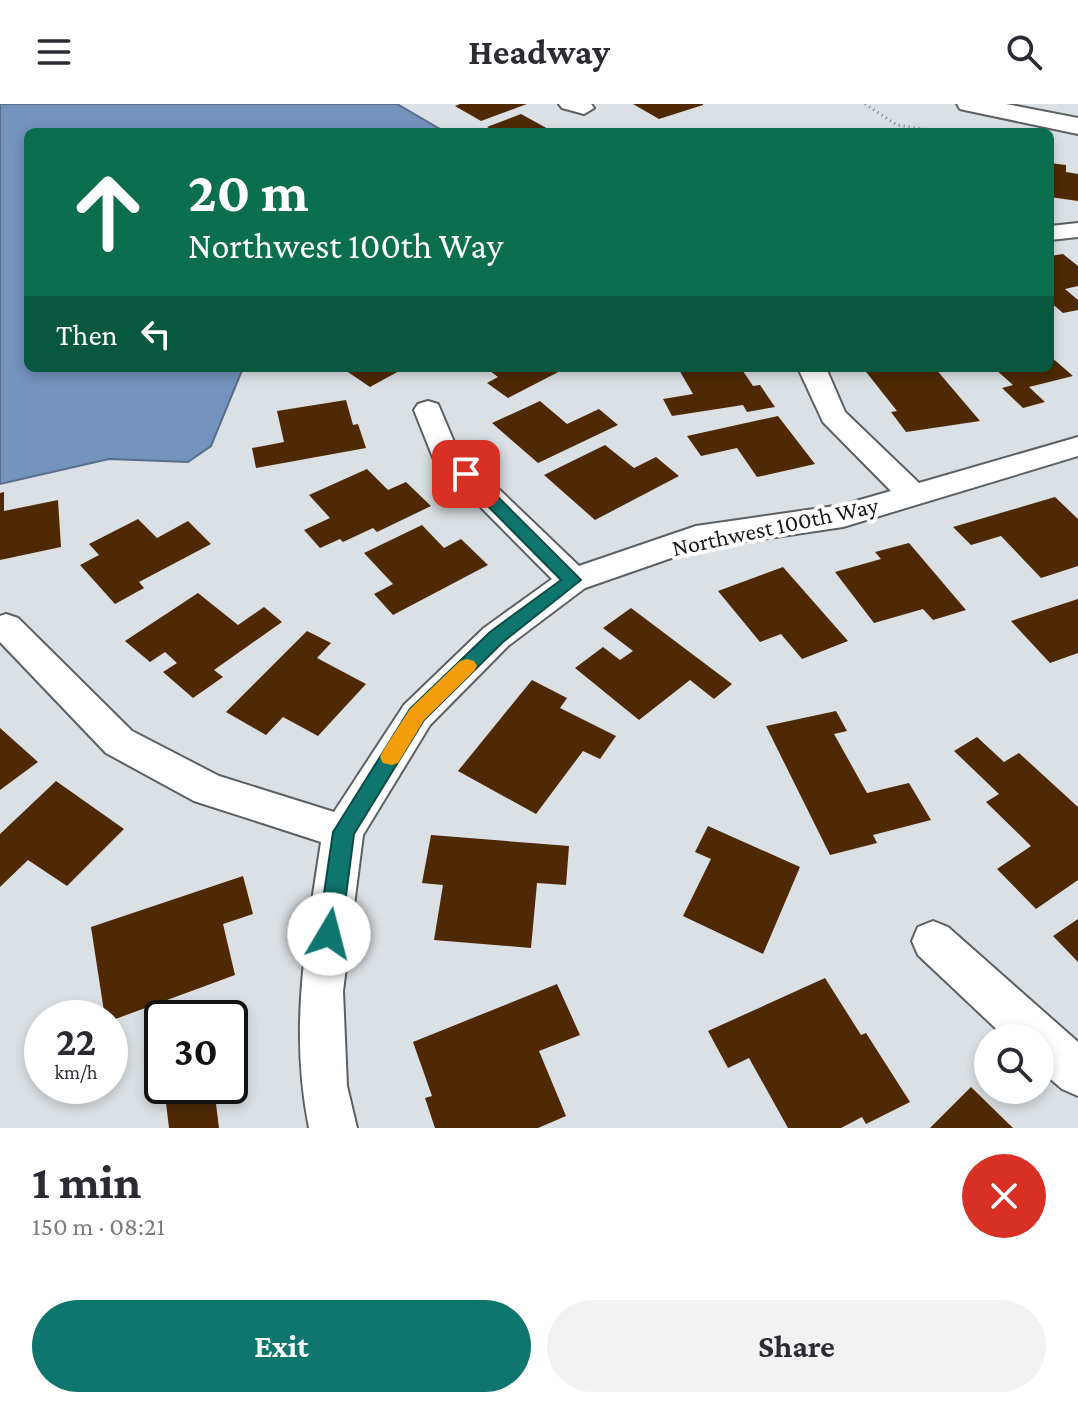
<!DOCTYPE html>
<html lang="en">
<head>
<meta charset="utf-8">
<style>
  body { margin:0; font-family:"Crimson Pro",serif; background:#f2f2f3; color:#2b2b33; height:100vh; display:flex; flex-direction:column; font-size:30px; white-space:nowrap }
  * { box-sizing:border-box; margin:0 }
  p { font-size:26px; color:#7c7c81 }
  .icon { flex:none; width:44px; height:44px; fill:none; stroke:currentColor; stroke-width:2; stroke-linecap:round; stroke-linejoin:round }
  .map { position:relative; height:1024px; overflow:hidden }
  .drawer { display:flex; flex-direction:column; background:#fff; flex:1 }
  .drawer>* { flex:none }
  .top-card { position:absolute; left:24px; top:24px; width:1030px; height:244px; border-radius:12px; box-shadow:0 4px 12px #0003; background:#0b6e4f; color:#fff; overflow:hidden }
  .controls { position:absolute; left:974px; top:920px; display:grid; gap:16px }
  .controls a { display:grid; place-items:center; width:80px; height:80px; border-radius:50%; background:#fff; box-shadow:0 4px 12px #0003; font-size:40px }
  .speed { position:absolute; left:24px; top:896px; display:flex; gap:16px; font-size:40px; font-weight:700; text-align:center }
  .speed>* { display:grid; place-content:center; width:104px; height:104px; border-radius:50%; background:#fff; box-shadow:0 4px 12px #0003; line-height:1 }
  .speed small { font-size:20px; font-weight:400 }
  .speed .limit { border:4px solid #111; border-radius:12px; background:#fff; color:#111 }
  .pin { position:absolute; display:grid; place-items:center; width:68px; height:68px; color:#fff; margin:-34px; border-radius:16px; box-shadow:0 4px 12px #0006 }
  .me { position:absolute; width:88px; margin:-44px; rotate:8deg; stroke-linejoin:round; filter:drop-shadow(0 0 6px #0008) }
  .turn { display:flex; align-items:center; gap:28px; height:168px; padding:0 32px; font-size:36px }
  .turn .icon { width:104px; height:104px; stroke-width:2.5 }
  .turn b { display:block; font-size:56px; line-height:68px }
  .then { display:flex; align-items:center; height:76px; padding:0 32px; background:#0003; gap:16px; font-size:30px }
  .round { display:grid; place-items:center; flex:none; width:84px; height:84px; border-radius:42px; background:#f2f2f3 }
  .overview { display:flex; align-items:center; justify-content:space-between; height:136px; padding:0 32px }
  h1 { font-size:48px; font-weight:700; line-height:60px }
  .action { display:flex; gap:16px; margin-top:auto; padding:16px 32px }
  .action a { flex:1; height:92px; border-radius:48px; background:#0f766e; color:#fff; font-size:32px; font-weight:700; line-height:92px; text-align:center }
  .action a+a { background:#f2f2f3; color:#2b2b33 }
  header { display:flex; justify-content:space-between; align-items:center; height:104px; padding:0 32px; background:#fff; font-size:36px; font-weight:700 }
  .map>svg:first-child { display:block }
</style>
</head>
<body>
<header><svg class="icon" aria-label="menu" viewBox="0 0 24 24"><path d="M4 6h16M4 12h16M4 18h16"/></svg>Headway<svg class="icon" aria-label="search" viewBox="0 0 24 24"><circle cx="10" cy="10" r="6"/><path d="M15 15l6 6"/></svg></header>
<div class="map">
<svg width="1078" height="1024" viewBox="0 0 1078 1024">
  <rect width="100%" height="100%" fill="#dbe0e4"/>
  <path fill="#7392bc" stroke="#586e8c" stroke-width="2" d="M0 0H397L445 28H28V264H243L211 342 188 358 109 355 0 380Z"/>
  <path fill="#4e2904" d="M460 0H527L481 17 455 2Z
    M633 0H703V1L659 15Z
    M521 10 550 26 497 28 487 23Z
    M1050 59 1066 61V68L1078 70V97L1050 93Z
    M1063 150 1078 162V182L1065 185 1078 196V206L1063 209 1050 198V152Z
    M1050 252 1073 272 1029 283 1045 298 1023 304 1002 284 1013 281 994 264H1050Z
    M342 264H398L401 266 370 283Z
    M486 264H566L508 294 487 279 498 273Z
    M678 264H741L753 282 760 281 775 303 747 308 743 301 672 312 663 295 693 290Z
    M863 264H935L980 317 906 328 891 308 897 307Z
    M346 296 353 321 358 320 366 344 256 364 252 344 284 338 277 307Z
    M540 297 567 320 599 305 618 321 538 359 492 319Z
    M778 312 815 360 757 373 737 344 701 352 687 332Z
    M605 341 634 364 656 353 679 372 595 416 544 371Z
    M367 365 388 386 406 378 431 402 377 428 373 424 343 438 340 435 320 444 304 426 330 414 309 391Z
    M4 388V407L58 396 61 443 0 456V389Z
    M1055 393 1078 415V462L1041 474 1001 432 971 441 953 423Z
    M138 415 157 434 188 417 211 440 139 478 144 484 115 500 80 461 99 451 89 440Z
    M422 421 444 444 461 435 488 461 393 511 374 490 393 480 364 449Z
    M909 439 966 506 933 516 923 505 874 519 835 468 881 455 875 448Z
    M783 463 848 537 802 555 781 530 760 538 718 487Z
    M198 489 238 521 264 503 282 518 214 566 223 573 193 594 163 568 177 559 165 548 150 558 125 537Z
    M1078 495V549L1050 559 1011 517Z
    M631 504 732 580 714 595 690 576 639 616 575 564 603 543 620 556 633 547 603 524Z
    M307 527 331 539 317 554 366 580 318 632 283 613 266 631 226 608Z
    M532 576 567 594 560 604 616 632 600 655 583 647 536 710 458 667Z
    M836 607 847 627 834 630 867 689 909 679 931 716 873 731 877 739 830 751 766 622Z
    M0 624 38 658 0 686Z
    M977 633 1004 658 1019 649 1078 703V776L1036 805 997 765 1031 742 986 698 999 690 954 647Z
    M56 677 124 725 67 782 28 756 0 783V730Z
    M708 722 800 763 763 850 683 812 711 755 695 748Z
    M431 731 569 742 566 781 537 779 531 844 434 836 443 781 422 779Z
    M243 772 253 810 223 820 235 871 110 917 105 914 91 823Z
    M1078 815V858L1053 832Z
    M825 874 861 931 866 929 910 998 866 1020 862 1013 841 1024H788L749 954 728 964 708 927Z
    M557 880 580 931 539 947 566 1012 538 1024H435L425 994 432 992 413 938Z
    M971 983 1013 1024H930Z
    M214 984 219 1024H169L166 999Z"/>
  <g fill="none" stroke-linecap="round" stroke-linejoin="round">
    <g stroke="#5c6063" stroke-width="4">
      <path id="minor" d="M559 0H591L594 4 584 10 562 4Z
        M1078 119V133L1050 136V122Z
        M798 264H826L845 308 919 379 1078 333V352L843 423 700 444 585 484 508 542 430 621 363 731 343 887 347 982 357 1024H309C289 923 306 839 321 738L194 697 106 649 0 538V512L6 510 18 514 132 627 219 672 334 708 404 601 484 524 552 475 434 356 414 306 418 300 428 297 438 300 457 345 579 462 696 422 842 401 891 387 823 318Z
        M933 817 948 823 1078 938V992L1062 985 1040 966V934H1006L918 851 912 837 918 823Z"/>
    </g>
    <g stroke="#5c6063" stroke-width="4">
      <path id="tertiary" d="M957 0H1006L1078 14V30L969 7 960 5Z"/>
    </g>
    <path stroke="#7c7f82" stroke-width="3" stroke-dasharray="1 4" stroke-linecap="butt" d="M865 0 897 21 942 28"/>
    <use href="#minor" fill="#fff" fill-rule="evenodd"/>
    <use href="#tertiary" fill="#fff" fill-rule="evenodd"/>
  </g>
  <path fill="#0f766e" stroke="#0a4d48" stroke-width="2" d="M466 365 471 366 581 476 503 538 424 616 354 730 341 830 337 837 329 840 321 837 318 830 333 728 410 605 490 528 561 476 460 374V366Z"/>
  <path fill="#f59e0b" d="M467 555 474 557 477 562 474 567 424 616 398 659 391 661 383 659 380 653 383 647 410 605 460 557Z"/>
  <g text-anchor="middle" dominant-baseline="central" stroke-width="8" stroke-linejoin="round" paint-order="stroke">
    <g font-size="24" fill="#181a1b" stroke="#fff">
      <text transform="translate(775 422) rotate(-12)">Northwest 100th Way</text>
    </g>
  </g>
</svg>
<div class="controls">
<a><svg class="icon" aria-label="search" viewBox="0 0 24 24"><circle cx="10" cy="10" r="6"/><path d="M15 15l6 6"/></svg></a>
</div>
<div class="speed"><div>22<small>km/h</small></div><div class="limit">30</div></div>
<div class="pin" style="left:466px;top:370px;background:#d93025"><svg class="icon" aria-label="arrive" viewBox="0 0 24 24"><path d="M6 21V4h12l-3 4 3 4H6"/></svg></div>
<svg class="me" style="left:329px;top:830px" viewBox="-20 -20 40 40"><circle r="19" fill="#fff"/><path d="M0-13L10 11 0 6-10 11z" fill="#0f766e"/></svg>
<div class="top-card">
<div class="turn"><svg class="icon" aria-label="ahead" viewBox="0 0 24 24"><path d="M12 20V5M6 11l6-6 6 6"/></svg><div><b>20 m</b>Northwest 100th Way</div></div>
<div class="then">Then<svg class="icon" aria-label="left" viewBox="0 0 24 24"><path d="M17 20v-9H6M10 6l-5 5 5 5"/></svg></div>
</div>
</div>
<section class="drawer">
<div class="overview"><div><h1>1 min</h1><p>150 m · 08:21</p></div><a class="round" style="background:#d93025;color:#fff"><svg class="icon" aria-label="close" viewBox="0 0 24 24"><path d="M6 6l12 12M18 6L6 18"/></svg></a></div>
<div class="action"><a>Exit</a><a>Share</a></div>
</section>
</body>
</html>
